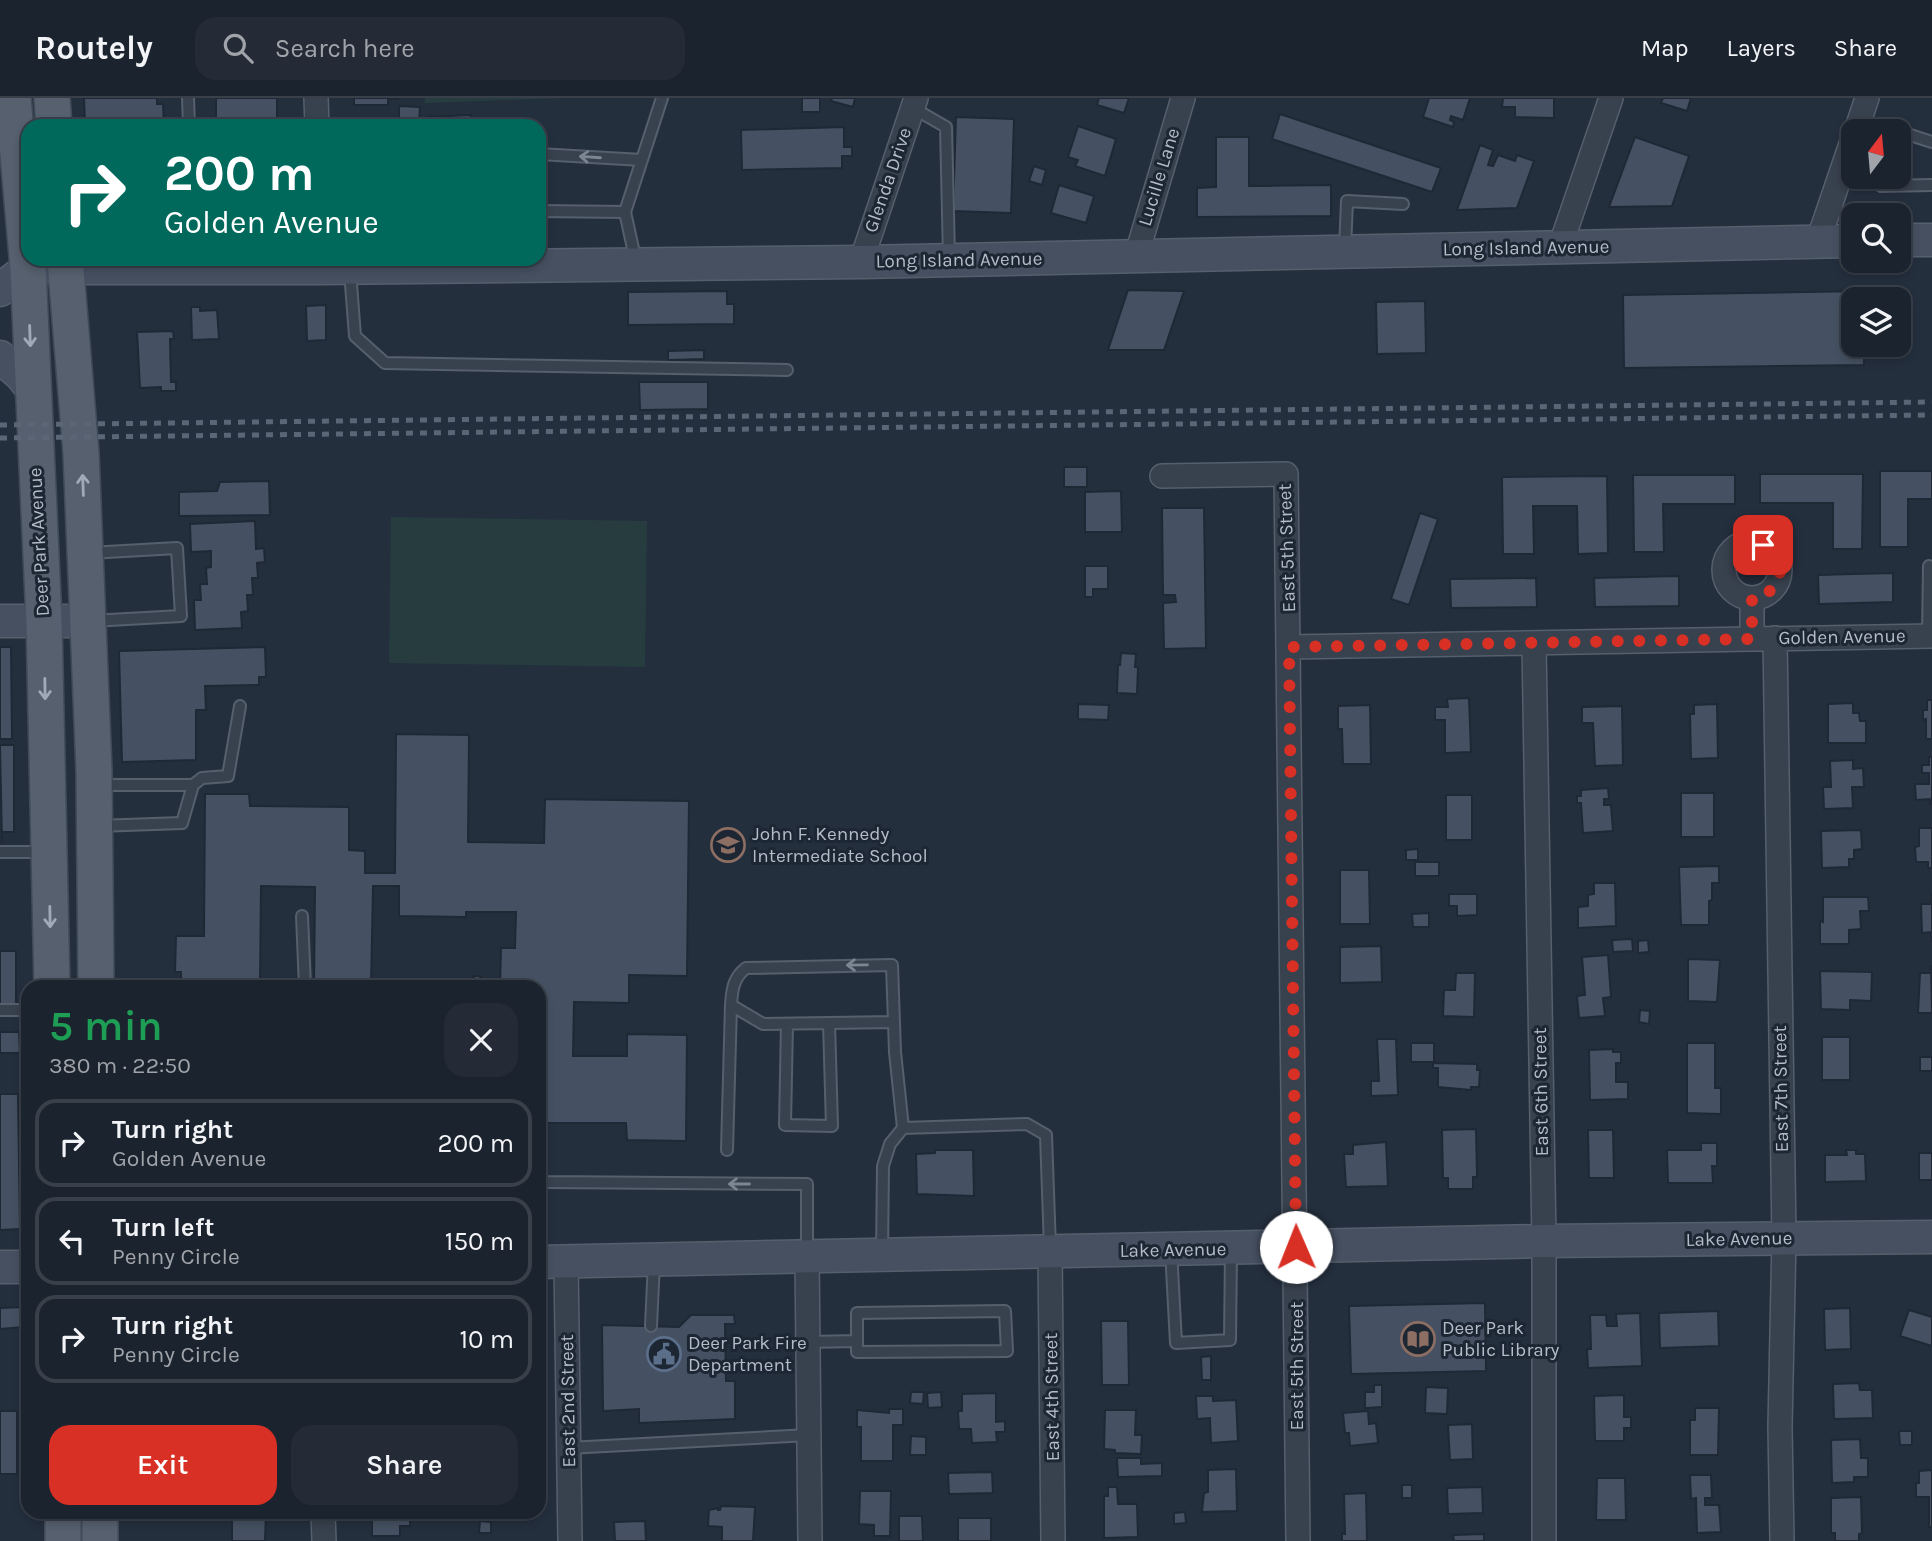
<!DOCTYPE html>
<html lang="en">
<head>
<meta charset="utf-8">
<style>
  body { margin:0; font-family:Karla,sans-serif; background:#242b36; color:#f1f3f6; height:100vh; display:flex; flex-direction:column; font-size:26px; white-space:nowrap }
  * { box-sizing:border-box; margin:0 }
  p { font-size:23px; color:#a0a4aa }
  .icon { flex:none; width:38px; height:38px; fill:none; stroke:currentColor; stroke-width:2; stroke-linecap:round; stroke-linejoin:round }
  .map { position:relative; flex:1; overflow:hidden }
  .details { position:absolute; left:21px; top:882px; width:525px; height:539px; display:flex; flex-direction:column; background:#1b232e; border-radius:21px; box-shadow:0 4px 10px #0003,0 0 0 2px #39404a }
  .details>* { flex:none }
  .hud { position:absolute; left:21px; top:21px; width:525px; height:147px; border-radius:21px; box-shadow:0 4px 10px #0003,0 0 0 2px #39404a; background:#00695c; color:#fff; overflow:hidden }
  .needle { width:46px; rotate:16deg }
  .buttons { position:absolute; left:1841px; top:21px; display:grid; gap:14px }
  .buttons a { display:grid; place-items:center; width:70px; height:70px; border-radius:14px; background:#1b232e; box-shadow:0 4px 10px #0003,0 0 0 2px #39404a; font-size:35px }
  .pin { position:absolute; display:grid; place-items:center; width:60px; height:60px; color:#fff; margin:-30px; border-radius:14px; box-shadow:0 4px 10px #0006 }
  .me { position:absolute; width:77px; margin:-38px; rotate:359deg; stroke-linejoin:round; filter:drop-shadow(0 0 5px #0008) }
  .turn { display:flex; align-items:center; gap:24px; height:147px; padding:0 28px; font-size:32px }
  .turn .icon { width:91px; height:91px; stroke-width:2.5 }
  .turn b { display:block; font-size:49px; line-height:60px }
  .round { display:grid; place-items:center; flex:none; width:74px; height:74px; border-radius:21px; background:#242b36 }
  .head { display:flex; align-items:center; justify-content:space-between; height:119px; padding:0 28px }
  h1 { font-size:42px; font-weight:600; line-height:52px; color:#1e9e55 }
  .action { display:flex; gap:14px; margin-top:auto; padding:14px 28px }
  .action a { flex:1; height:80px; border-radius:21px; background:#d93025; color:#fff; font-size:28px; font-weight:600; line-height:80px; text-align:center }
  .action a+a { background:#242b36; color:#f1f3f6 }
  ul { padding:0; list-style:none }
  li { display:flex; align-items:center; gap:21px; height:88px; margin:0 14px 10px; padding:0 14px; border:4px solid #39404a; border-radius:21px }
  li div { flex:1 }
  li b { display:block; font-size:26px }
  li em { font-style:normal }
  header { display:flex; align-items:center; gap:42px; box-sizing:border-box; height:98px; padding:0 35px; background:#1b232e; border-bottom:2px solid #39404a }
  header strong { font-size:33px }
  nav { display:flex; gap:38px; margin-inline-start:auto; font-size:24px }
  .search { width:490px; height:63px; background:#242b36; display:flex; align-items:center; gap:18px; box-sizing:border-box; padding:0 24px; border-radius:21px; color:#a0a4aa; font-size:26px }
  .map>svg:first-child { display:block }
</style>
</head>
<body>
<header>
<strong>Routely</strong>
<div class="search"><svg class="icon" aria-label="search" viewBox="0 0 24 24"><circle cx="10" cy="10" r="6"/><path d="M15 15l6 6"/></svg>Search here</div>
<nav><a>Map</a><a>Layers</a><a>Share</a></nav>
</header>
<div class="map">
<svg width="1932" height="1443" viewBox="0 0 1932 1443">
  <defs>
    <pattern id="grass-tufts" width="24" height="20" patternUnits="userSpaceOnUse" patternTransform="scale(1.75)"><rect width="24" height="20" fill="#263c3f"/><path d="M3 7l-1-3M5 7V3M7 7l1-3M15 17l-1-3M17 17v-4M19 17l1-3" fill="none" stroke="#435659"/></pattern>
  </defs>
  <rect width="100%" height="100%" fill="#242f3e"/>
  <path fill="url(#grass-tufts)" d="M426 0H561L424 5Z"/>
  <path fill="#263c3f" d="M391 419 647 423 645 569 389 565Z"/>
  <path fill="#455162" stroke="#1f2835" stroke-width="2" d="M84 0H157V6H163L164 28H85Z
    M216 0H277V27L216 28Z
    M354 0H398V1H388V7H354Z
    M802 0H820V14H802Z
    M832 0H855L853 9 831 3Z
    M1099 0H1129L1124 15 1097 7Z
    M1429 0H1470L1463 22 1451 18 1450 22 1454 24 1453 29 1423 19Z
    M1503 0H1554V20L1515 19V9H1502Z
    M1663 0H1691L1687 13 1661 5Z
    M399 8 420 9 419 25 399 24Z
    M1280 16 1441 70 1432 94 1272 41Z
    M471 17V28H424L427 19Z
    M956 19 1014 21 1011 115 953 113Z
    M1078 28 1116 41 1105 78 1075 68 1078 62 1068 59Z
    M844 29V49H852V58H842V70L742 72 741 32Z
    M1216 39H1249V88L1331 87V118L1197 119V90L1216 89Z
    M1635 39 1689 58 1672 108 1609 109Z
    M1480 47 1493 52 1488 67 1493 68 1498 57 1515 63 1517 57 1534 63 1517 110 1457 112Z
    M1034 68 1046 72 1042 87 1029 83Z
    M1059 87 1094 98 1086 125 1051 115Z
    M1128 192 1184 193 1164 252H1108Z
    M727 193V206H734V226L628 227V194Z
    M1863 193 1864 201H1853V247H1870V257L1864 258V267L1624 270 1623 197Z
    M1425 203 1426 255 1377 256 1376 204Z
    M326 207V242L307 243 306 208Z
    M191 209H200V213L217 212 219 241 192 242Z
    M173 233 174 241H170L171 284H176V293H161V289L140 290 137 234Z
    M704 252V261L668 262V253Z
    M639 284H708V311L640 312Z
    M1064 369H1087V389H1064Z
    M1880 373H1932V401H1908V449H1880Z
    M1760 376H1863L1862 451H1833V405H1760Z
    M1633 377H1735V406H1663L1664 454H1634Z
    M1607 378 1608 455 1578 456 1577 408H1533L1534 456H1503L1502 379Z
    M269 383 270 417 179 418V394L217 393 220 384Z
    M1121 393 1122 434H1085V394Z
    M1162 410H1204L1206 550 1164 551 1163 505 1176 504 1175 497H1163Z
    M1420 415 1438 421 1409 507 1391 501Z
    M255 423 256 451 264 450 265 464 257 465 258 480H252L253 497H247L248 513 241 514 242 530 195 532 194 502H201L200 486H207L206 470 211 469V453L191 454 190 426Z
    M1085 468H1108V491H1093V499H1085Z
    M1893 475V504L1819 506 1818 477Z
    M1679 478V508L1595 509 1594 480Z
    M1536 480 1537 509 1451 510 1450 481Z
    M0 549H11L12 641H0Z
    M265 549 266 579H259V587L205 588 206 612H196V662L122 664 119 553Z
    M1121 555 1136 556 1135 569H1138L1137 596 1117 595 1118 567H1120Z
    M1469 600 1471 654 1445 655V622H1435V609H1448L1447 601Z
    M1927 602H1932V641H1926V621L1923 622V612H1927Z
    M1853 605V615H1859L1860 623H1866V645H1828V606Z
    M1078 606 1109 607 1108 622 1078 621Z
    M1717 606 1718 660 1691 661 1690 616H1694V607Z
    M1370 607 1371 666H1343L1342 631H1338V608Z
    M1622 608 1623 667 1595 668 1593 625H1582V609Z
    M396 636 469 637 468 744 544 745 545 701 689 703 687 878 629 877V905L574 904 573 958H627V936L687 937 686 1043 627 1042 626 1025H539V889H500L501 850H515L516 814H466V819L399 818V788H373L371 889H314L315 789 261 788 260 889H205V885H181V874H175L176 838H204L205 696H249L250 708 349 709V752L365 753V775H395Z
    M0 647H14V734H2V745Z
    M1929 659H1932V706H1930V701L1916 702 1915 686H1929V675H1922V667H1929Z
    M1853 662V671L1863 670 1864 689H1852L1853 710 1824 711 1823 689H1831L1830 663Z
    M1608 690 1609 701H1604V707H1611L1613 733 1583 735 1581 705H1577V698H1581V692Z
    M1681 695H1714V739H1681Z
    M1446 697H1472V742H1446Z
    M1919 730H1932V770H1928V764H1916L1915 749 1919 748Z
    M1861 732 1862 751 1854 752V761H1849V769L1822 770 1821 733Z
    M1418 751V762H1406V752Z
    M1415 764H1439V778H1415Z
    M1719 768V785H1712V802L1709 803V827H1681L1679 769Z
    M1340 772H1369L1370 826H1340Z
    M1594 785H1615L1616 828 1578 830V809L1588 808V797L1594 796Z
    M1932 795V844L1931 834 1922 835 1921 806H1931Z
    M1449 796H1477V817L1457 818V808H1449Z
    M1823 799H1868L1869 813H1860L1861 831 1849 832V846H1820V823L1823 824Z
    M1429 815V829H1413L1412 816Z
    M1632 841 1633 853 1613 854 1612 842Z
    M1648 842 1649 854 1638 855V843Z
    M1381 848 1382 884 1340 885V849Z
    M0 853H16V909H0Z
    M1608 857 1611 899 1603 900 1605 918 1579 920 1577 898 1585 897 1582 859Z
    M1688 861 1720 862 1717 904 1688 903Z
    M1931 867 1932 915H1918L1920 875H1931Z
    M1820 873 1872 874 1871 903 1850 902V912L1821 911Z
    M1456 875H1475L1474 919 1443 918 1444 892H1455Z
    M471 884a6 6 0 1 1 12 0a6 6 0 1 1-12 0Z
    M1640 912 1650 913 1649 926 1639 924Z
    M0 934H19L20 955H0Z
    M1822 939H1850V982H1822Z
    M1377 941H1396L1398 997 1371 998V983H1379Z
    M1411 945H1434V964H1411Z
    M1687 945H1715V990H1721V1016L1687 1015Z
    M1613 951V954H1621V965H1616V984H1628V1001L1590 1002 1589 952Z
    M1920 959H1932V973H1920Z
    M1433 965 1477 966V972H1480L1479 989H1471V992L1438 989V970H1433Z
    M0 996H18L20 1131 0 1132Z
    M1476 1031 1477 1079H1473V1091H1448V1080H1443L1442 1032Z
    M1588 1032H1613L1614 1080H1589Z
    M1386 1044 1388 1088 1346 1089 1344 1056H1353V1047Z
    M1701 1045H1717V1068H1712L1713 1085H1668L1667 1052H1701Z
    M935 1052H973L974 1098 917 1096 916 1056 935 1055Z
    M1846 1052H1856V1056H1865L1866 1083 1825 1084V1057H1847Z
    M1919 1055H1932V1082H1919Z
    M1485 1205 1486 1273 1351 1276 1349 1208Z
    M24 1209V1229L0 1231V1210Z
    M1850 1210 1851 1251 1825 1252 1824 1211Z
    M1909 1212 1932 1219V1248L1900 1238Z
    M1718 1213 1719 1248 1660 1250 1659 1215Z
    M1640 1215 1642 1268 1588 1270 1587 1251H1591L1590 1217H1606L1607 1228H1617L1616 1216Z
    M691 1217H734L735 1226H725L726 1283H735V1321L639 1325V1311L603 1313 602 1227 679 1229Z
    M1101 1223H1128L1129 1287H1102Z
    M1211 1258V1282H1202L1201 1259Z
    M1859 1285 1860 1292H1872L1873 1320 1834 1321 1833 1286Z
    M1374 1287H1382V1309L1365 1310V1294H1374Z
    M1426 1289 1448 1290 1447 1316 1425 1315Z
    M911 1294H924L923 1306 910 1305Z
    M941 1294 942 1309 928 1310 927 1295Z
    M996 1295V1324L1005 1323V1334H996L997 1344 972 1345 971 1331H959L958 1313H962V1296Z
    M1624 1297V1319H1631V1330H1624V1343H1595L1594 1298Z
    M1196 1298H1213V1303L1236 1302 1238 1343 1211 1345 1210 1320 1197 1321Z
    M1695 1310H1719L1718 1357H1690V1322H1695Z
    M889 1311H903V1327H893V1363H861V1329H857V1312L889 1315Z
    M1105 1312H1136L1135 1337H1142L1141 1356 1115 1355V1352L1104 1351Z
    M0 1313H17V1376H0Z
    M1368 1313 1369 1326 1376 1325 1378 1345 1350 1348 1349 1335H1345L1343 1315Z
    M1472 1326 1473 1361 1450 1362 1448 1327Z
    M1899 1333H1912V1347H1900Z
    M911 1338 926 1339V1357H910Z
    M1860 1341 1861 1360H1868V1379H1854V1384L1832 1385 1831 1342Z
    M1117 1360H1141V1366L1162 1365V1378L1118 1379Z
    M1236 1371 1237 1413 1202 1414 1204 1395 1208 1394V1372Z
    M1932 1372V1429H1929V1399H1916V1385H1919V1373Z
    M992 1374 993 1395 949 1396 948 1375Z
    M1690 1377H1711L1712 1400H1705V1407H1719L1721 1434 1697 1435 1696 1400 1691 1401Z
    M1597 1380H1625L1626 1422H1596Z
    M1402 1387H1412V1400H1402Z
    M1108 1389H1117L1118 1406H1137L1138 1439 1104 1440V1398H1108Z
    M1482 1389 1483 1415 1448 1416 1447 1390Z
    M860 1393H891L890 1438H874V1427L859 1426Z
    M1366 1395 1367 1443H1342V1435L1345 1436 1344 1396Z
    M1861 1399 1862 1435 1859 1436V1443H1835V1435H1831V1400Z
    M721 1408 755 1409 753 1443H722V1429L708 1428 709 1412 718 1410V1412H720Z
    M114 1414H172V1416H114Z
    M232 1414H266L265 1443H232Z
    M367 1414H410V1428H400V1438H372V1422H367Z
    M1185 1414 1186 1425 1174 1426V1415Z
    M899 1418H922L923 1443H899Z
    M958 1420H991V1443H958Z
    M480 1423 491 1424V1435H479Z
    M645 1423 646 1443H615L614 1424Z
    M1484 1436V1443H1454L1453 1437Z"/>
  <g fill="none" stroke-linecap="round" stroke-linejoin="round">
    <g stroke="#565f6c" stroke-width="14">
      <path id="lane" d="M188 0 189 28
        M913 10 946 29 949 159
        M1898 33 1932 44
        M539 56 642 62
        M1884 79 1881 88 1932 87
        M539 113 625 114
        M1345 151 1347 103 1403 106
        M636 164 625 114 662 0
        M350 173 355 238 385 265 787 272
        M89 455 177 450 181 518 91 523
        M1928 538 1929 468
        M193 687 202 680 228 678 240 608
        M97 728 182 725 193 687H99
        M0 754H46
        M302 818 305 889
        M0 912H28
        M894 924 763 926 731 907C732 892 733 880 746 870L892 867 895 954 903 1030
        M787 926 785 1027 832 1028 829 925
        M727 1052 731 907
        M539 1082 547 1084 807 1086V1155
        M1171 1152 1176 1245 1230 1242 1231 1153
        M882 1155 883 1068 890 1046 903 1030 1027 1026 1046 1037 1050 1150
        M651 1228 654 1164
        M808 1244 857 1243V1254L1007 1253 1005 1213 857 1215V1243
        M568 1350 809 1337"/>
    </g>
    <g stroke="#565f6c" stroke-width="26">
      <path id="street" d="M316 0 317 28
        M1856 33 1867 0
        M1818 143 1853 40
        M1560 149 1611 0
        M1136 159 1183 0
        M861 164 916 0
        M1162 378 1286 376 1298 1443
        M1724 472a28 28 0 1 1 56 0a28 28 0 1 1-56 0Z
        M1752 500V541
        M1775 540 1784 1140 1780 1329 1782 1443
        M1534 546 1544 1143V1443
        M1289 549 1932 538
        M1050 1155 1053 1443
        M807 1159 810 1443
        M566 1164 570 1443
        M323 1414 324 1443"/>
    </g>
    <g stroke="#565f6c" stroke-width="35">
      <path id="secondary" d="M1899 142H1932
        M0 192 28 170H319L861 164 1853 143
        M0 259 21 277 32 291
        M0 523H88
        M539 1164 1544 1143 1932 1139
        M0 1169H28"/>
    </g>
    <g stroke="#414a57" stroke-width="38">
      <path id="primary" d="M13 0 28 170 44 523 52 889
        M52 0 54 28
        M65 161 81 355 94 672 96 889
        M63 1414V1443
        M100 1443V1414"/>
    </g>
    <use href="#lane" stroke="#38414e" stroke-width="10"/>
    <use href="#street" stroke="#38414e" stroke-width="23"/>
    <use href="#secondary" stroke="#465061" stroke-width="32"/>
    <use href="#primary" stroke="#56606e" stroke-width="35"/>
    <path stroke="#5a6575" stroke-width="5" stroke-dasharray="7 7" stroke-linecap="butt" d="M0 327 1932 304
      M0 340 1932 317"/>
  </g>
  <defs><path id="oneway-shaft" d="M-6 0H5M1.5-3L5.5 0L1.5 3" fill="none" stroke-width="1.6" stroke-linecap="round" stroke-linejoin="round" transform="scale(1.75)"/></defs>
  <g stroke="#7c8592">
    <use href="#oneway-shaft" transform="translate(590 59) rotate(-176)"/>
    <use href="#oneway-shaft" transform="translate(857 867) rotate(179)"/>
    <use href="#oneway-shaft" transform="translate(739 1086) rotate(-180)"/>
  </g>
  <g stroke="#a1aab7">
    <use href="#oneway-shaft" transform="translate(30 238) rotate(88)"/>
    <use href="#oneway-shaft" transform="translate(83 387) rotate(-92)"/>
    <use href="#oneway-shaft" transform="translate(45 591) rotate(89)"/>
    <use href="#oneway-shaft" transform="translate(50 819) rotate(89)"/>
  </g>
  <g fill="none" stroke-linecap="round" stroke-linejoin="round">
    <path stroke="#d93025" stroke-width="12" stroke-dasharray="0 21.6" d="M1296 1149 1289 549 1752 541V500C1783 495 1790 465 1763 447"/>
  </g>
  <defs>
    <g id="school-ring" transform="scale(1.75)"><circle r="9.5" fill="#1d2633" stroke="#8d6e63" stroke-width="1.5"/><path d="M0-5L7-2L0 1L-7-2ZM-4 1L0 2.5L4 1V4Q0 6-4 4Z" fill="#8d6e63"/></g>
    <g id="library-ring" transform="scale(1.75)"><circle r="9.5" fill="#1d2633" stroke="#8d6e63" stroke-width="1.5"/><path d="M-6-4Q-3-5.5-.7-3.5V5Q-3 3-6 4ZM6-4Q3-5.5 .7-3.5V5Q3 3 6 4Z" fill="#8d6e63"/></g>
    <g id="civic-ring" transform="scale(1.75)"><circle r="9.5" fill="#1d2633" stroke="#5c6f8a" stroke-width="1.5"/><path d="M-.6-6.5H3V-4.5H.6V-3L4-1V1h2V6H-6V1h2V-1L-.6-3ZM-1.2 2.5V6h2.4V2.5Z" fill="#5c6f8a"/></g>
  </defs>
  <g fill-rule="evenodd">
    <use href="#school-ring" x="728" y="747"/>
    <use href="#library-ring" x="1418" y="1241"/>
    <use href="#civic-ring" x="664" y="1256"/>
  </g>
  <g text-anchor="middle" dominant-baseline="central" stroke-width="6" stroke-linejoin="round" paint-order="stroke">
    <g font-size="19" fill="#b4bcc9" stroke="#1d2633">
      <text transform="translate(1159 79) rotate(-73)">Lucille Lane</text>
      <text transform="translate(888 82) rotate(-71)">Glenda Drive</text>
      <text transform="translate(1526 150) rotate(-1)">Long Island Avenue</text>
      <text transform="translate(959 162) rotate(-1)">Long Island Avenue</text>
      <text transform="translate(39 444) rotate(-93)">Deer Park Avenue</text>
      <text transform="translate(1287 450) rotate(-92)">East 5th Street</text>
      <text transform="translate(1842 539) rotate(-1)">Golden Avenue</text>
      <text transform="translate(1781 991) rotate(-91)">East 7th Street</text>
      <text transform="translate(1541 994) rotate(-91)">East 6th Street</text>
      <text transform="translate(1739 1141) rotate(-1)">Lake Avenue</text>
      <text transform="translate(1173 1152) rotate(-1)">Lake Avenue</text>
      <text transform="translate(1297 1268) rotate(-90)">East 5th Street</text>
      <text transform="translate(1052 1299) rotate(-91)">East 4th Street</text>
      <text transform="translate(568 1303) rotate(-91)">East 2nd Street</text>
    </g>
    <g font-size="19" fill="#b4bcc9" stroke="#1d2633" text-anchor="start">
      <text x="752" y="736">John F. Kennedy<tspan x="752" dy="22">Intermediate School</tspan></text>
      <text x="1442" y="1230">Deer Park<tspan x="1442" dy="22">Public Library</tspan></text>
      <text x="688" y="1245">Deer Park Fire<tspan x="688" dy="22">Department</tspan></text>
    </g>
  </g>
</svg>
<div class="buttons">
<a><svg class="needle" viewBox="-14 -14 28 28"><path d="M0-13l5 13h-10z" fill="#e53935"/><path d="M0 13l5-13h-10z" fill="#a0a4aa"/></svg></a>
<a><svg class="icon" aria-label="search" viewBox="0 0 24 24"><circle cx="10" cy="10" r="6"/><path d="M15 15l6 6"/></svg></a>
<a><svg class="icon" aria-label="layers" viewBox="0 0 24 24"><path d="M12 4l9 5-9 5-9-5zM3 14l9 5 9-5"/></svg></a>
</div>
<div class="pin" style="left:1763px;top:447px;background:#d93025"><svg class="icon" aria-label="arrive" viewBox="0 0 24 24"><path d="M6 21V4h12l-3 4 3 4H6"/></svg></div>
<svg class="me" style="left:1296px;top:1149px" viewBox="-20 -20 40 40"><circle r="19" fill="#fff"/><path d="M0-13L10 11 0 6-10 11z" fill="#d93025"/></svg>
<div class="hud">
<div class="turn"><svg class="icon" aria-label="right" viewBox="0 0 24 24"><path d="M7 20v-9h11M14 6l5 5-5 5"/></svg><div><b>200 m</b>Golden Avenue</div></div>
</div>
<section class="details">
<div class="head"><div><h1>5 min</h1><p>380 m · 22:50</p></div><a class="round"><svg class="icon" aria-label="close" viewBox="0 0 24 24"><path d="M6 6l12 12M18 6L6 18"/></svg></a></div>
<ul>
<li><svg class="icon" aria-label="right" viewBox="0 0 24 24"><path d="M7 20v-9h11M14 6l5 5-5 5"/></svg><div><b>Turn right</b><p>Golden Avenue</p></div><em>200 m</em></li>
<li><svg class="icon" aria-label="left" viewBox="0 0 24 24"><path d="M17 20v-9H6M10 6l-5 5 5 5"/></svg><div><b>Turn left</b><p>Penny Circle</p></div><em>150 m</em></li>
<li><svg class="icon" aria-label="right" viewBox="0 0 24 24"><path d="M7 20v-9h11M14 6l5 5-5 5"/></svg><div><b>Turn right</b><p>Penny Circle</p></div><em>10 m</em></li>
</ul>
<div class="action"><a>Exit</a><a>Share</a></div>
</section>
</div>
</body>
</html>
